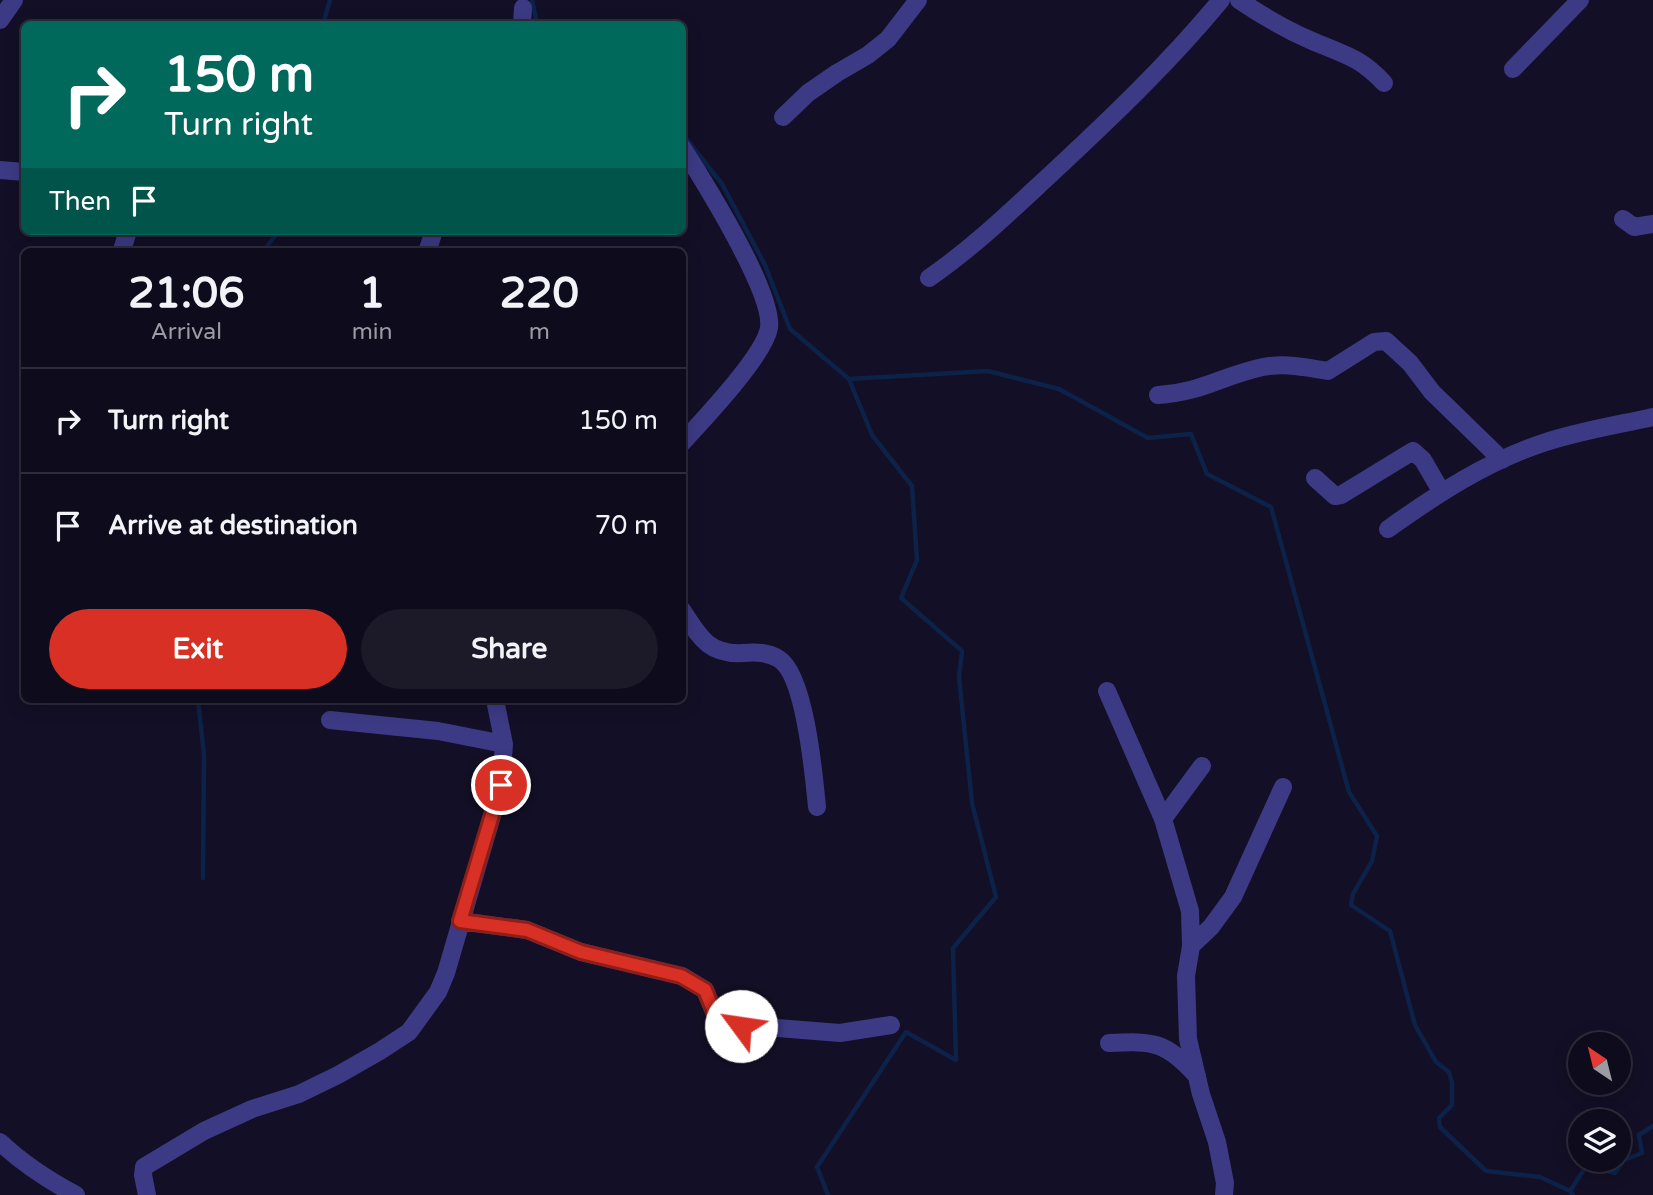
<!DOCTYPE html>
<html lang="en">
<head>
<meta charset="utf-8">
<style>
  body { margin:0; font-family:"Varela Round",sans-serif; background:#1c1929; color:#f1f3f6; height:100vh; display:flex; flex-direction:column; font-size:26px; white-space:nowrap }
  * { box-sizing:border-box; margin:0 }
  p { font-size:23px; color:#9b9ba3 }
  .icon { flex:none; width:38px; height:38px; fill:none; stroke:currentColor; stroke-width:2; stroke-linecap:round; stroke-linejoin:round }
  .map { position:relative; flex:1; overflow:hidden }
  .drawer { position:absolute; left:21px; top:248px; width:665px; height:455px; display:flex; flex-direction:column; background:#0e0b1c; border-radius:10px; box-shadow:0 4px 18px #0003,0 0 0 2px #2e2b3b }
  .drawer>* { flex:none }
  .hud { position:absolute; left:21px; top:21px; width:665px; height:214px; border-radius:10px; box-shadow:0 4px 18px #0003,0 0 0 2px #2e2b3b; background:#00695c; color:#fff; overflow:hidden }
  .needle { width:46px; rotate:325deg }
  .tools { position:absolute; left:1568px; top:1032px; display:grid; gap:14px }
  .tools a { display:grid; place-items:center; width:63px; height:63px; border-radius:50%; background:#0e0b1c; box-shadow:0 4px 18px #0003,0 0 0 2px #2e2b3b; font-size:35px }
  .pin { position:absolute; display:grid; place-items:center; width:60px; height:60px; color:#fff; margin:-30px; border:4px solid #fff; border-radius:50%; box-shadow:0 2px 7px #0007 }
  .me { position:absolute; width:77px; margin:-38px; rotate:301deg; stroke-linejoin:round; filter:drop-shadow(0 0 5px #0008) }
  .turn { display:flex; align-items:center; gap:24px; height:147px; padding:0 28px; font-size:32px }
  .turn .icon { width:91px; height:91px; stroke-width:2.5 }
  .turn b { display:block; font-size:49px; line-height:60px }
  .then { display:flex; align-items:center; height:66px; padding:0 28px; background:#0003; gap:14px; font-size:26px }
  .eta { display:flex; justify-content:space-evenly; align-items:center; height:119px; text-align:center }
  .eta b { font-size:42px; font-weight:800; line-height:49px }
  .button { display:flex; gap:14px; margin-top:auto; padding:14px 28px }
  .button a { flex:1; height:80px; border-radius:42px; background:#d93025; color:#fff; font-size:28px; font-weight:800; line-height:80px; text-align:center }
  .button a+a { background:#1c1929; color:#f1f3f6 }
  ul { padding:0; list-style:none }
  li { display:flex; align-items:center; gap:21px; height:105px; padding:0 28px; border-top:2px solid #2e2b3b }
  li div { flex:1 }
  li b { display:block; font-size:26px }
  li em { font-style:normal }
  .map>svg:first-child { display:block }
</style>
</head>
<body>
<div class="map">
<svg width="1653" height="1195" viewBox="0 0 1653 1195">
  <rect width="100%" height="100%" fill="#130f26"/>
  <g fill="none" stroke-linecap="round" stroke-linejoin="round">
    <path stroke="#0c2248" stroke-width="4.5" d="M532 0 537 24
      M323 24 330 0
      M682 130 688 141 722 184 765 265 790 329 849 379 988 371 1059 389 1148 438 1191 434 1207 474 1271 507 1349 792 1377 836 1372 861 1353 894 1351 905 1390 931 1415 1025 1436 1062 1449 1072 1452 1083V1105L1439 1118 1440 1127 1486 1171 1540 1177 1570 1191 1573 1195
      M266 252 267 246 279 231
      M198 700 204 755 203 878
      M1570 1191 1587 1165 1615 1173 1624 1160 1642 1153 1639 1135 1653 1126
      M828 1195 817 1167 906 1032 956 1060 953 948 996 897 972 803 959 677 962 651 901 598 917 560 912 486 872 435 849 379"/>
    <path stroke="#3d3a85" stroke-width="18" d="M1239 0C1261 15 1285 29 1310 40 1342 54 1359 56 1384 83
      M0 20 14 0
      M522 24 523 8
      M1513 69 1580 0
      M783 117 808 93 837 73 868 55 888 39 918 0
      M682 147C703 180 774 293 769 328 764 356 703 420 682 443
      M0 170 24 172
      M1623 219 1634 227 1653 224
      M122 250 128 231
      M427 252 434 231
      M929 278C974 247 1012 210 1052 173 1111 118 1169 63 1221 0
      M1158 395C1200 393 1224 375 1263 367 1285 363 1306 367 1328 371L1374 342 1386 341 1410 363 1432 392 1502 460
      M1315 478 1335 496 1341 495 1413 451 1423 460 1441 491
      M1388 529C1437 494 1486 462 1543 443 1578 431 1617 425 1653 417
      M682 610C699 636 708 655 743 653 756 652 768 652 779 659 805 675 814 776 817 807
      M1107 691 1163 819 1190 911 1191 946 1186 976 1188 1039 1201 1094 1217 1142 1225 1183 1224 1195
      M330 720 438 731 504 744
      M1163 819 1202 766
      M460 921 527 930 581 952 682 976 705 990 715 1014 727 1024 840 1033 891 1025
      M1191 946 1211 927 1233 897 1283 787
      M1109 1043C1155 1041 1164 1041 1197 1076
      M0 1142C23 1164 48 1180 76 1195
      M147 1195 143 1175 144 1167 204 1131 252 1109 299 1094 338 1075 380 1051 409 1032 438 992 446 973 501 785 504 744 495 700"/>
  </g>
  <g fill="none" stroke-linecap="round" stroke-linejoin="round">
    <g stroke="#8d1f18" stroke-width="18">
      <path id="route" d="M501 785 460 921 527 930 581 952 681 976 705 990 715 1014 720 1020 741 1026"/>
    </g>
    <use href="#route" stroke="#d93025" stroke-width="12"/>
  </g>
</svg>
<div class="tools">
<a><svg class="needle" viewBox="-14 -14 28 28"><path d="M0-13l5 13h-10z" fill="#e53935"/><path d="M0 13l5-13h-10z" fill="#9b9ba3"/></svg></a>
<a><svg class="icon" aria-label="layers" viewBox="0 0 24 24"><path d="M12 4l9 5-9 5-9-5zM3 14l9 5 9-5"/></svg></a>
</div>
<div class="pin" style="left:501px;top:785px;background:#d93025"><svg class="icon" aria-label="arrive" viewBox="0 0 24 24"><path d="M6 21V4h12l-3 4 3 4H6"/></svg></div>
<svg class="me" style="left:741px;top:1026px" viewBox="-20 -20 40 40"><circle r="19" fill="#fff"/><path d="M0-13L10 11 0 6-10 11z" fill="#d93025"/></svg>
<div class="hud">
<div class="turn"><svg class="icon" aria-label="right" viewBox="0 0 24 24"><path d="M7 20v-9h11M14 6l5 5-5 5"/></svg><div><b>150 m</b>Turn right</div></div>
<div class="then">Then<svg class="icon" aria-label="arrive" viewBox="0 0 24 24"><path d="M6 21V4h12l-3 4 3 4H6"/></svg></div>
</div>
<section class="drawer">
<div class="eta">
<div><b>21:06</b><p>Arrival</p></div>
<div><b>1</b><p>min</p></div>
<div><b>220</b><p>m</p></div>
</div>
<ul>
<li><svg class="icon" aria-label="right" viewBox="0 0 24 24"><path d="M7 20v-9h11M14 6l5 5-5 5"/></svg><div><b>Turn right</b></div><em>150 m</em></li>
<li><svg class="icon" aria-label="arrive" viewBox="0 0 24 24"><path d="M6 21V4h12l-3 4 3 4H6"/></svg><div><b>Arrive at destination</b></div><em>70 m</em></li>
</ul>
<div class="button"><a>Exit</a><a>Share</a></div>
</section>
</div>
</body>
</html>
